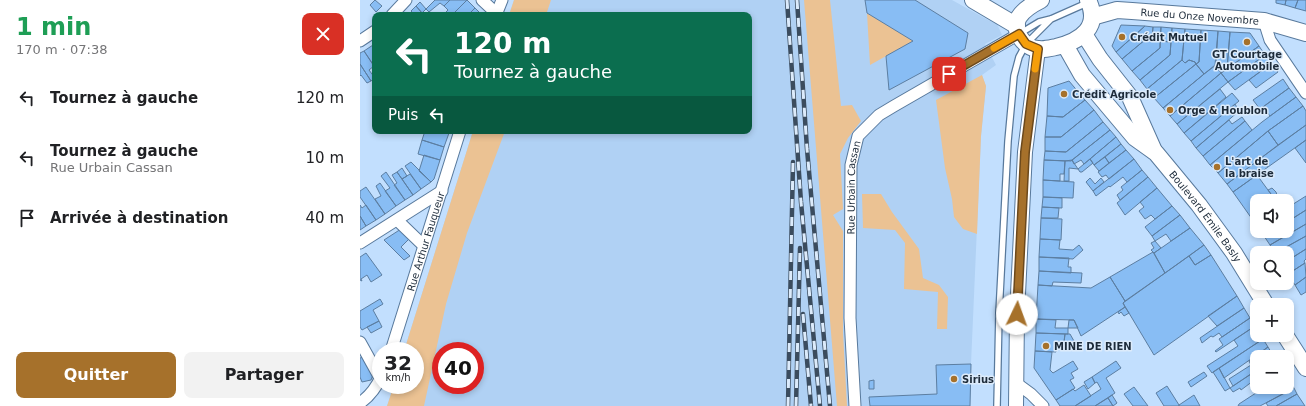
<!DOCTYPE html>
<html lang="fr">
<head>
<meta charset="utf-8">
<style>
  body { margin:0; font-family:"DejaVu Sans",sans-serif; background:#f2f2f2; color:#202124; height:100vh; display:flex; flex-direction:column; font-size:15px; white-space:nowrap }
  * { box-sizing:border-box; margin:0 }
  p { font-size:13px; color:#757577 }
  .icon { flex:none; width:22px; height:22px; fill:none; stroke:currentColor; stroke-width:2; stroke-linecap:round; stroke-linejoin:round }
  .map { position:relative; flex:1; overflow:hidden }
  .drawer { display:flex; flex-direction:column; background:#fff; width:360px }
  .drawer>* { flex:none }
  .banner { position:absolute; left:12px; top:12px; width:380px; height:122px; border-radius:8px; box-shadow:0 2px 6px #0003; background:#0b6e4f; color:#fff; overflow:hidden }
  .fabs { position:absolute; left:890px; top:194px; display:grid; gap:8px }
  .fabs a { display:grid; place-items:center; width:44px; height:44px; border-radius:8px; background:#fff; box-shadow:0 2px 6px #0003; font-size:20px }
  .speed { position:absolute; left:12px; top:342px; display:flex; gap:8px; font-size:20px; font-weight:700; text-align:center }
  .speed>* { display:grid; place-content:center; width:52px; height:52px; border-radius:50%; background:#fff; box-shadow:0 2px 6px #0003; line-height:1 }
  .speed small { font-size:10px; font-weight:400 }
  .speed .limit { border:6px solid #d22; background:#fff; color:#111 }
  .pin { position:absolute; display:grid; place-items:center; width:34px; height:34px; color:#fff; margin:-17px; border-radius:8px; box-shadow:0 2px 6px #0006 }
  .me { position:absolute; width:44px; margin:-22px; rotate:3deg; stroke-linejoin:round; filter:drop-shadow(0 0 3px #0008) }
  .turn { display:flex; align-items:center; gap:14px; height:84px; padding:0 16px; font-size:18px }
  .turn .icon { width:52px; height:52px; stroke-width:2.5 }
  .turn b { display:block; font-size:28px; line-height:34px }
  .then { display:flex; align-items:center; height:38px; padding:0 16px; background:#0003; gap:8px; font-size:15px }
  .round { display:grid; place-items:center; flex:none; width:42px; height:42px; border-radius:8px; background:#f2f2f2 }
  .overview { display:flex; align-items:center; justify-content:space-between; height:68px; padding:0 16px }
  h1 { font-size:24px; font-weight:700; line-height:30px; color:#1e9e55 }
  .action { display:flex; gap:8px; margin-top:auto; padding:8px 16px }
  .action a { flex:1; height:46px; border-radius:8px; background:#a6712b; color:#fff; font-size:16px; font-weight:700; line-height:46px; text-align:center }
  .action a+a { background:#f2f2f2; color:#202124 }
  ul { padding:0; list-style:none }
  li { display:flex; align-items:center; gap:12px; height:60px; padding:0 16px }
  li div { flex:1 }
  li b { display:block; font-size:15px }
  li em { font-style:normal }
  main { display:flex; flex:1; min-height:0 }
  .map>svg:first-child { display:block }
</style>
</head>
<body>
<main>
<section class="drawer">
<div class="overview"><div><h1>1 min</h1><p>170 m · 07:38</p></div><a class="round" style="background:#d93025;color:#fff"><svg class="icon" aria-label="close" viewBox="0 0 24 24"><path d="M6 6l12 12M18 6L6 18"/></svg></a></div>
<ul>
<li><svg class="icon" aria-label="left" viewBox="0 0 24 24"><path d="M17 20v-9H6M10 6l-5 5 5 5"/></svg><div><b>Tournez à gauche</b></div><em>120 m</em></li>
<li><svg class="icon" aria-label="left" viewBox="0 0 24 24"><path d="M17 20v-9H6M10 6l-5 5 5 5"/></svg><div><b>Tournez à gauche</b><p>Rue Urbain Cassan</p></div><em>10 m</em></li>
<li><svg class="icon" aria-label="arrive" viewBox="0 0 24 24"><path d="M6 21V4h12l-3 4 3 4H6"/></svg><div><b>Arrivée à destination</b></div><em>40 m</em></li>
</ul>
<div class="action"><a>Quitter</a><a>Partager</a></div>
</section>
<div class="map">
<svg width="946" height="406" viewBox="0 0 946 406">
  <rect width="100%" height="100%" fill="#c2dffe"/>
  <path fill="#b0d1f4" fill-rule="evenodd" d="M154 0H592L628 20 637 24 642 35 625 44 636 65 622 75 626 86 621 136 611 364 610 406H27L34 385H55V351H44L113 131H389V15H149ZM81 351H115V385H81Z"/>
  <path fill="#ebc293" d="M154 0H191L186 15H149Z
    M444 0H470L481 106 492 105 501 121 488 138 480 154 483 209 473 215 483 231V333L487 406H477Z
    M507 13 553 41 510 65Z
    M622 75 626 86 621 136 617 234 603 229 594 217 592 199 585 168 576 100Z
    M113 131H145L107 233 86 304 64 406H27L34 385H55V351H44Z
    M502 194H521L532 212 559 249 563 278 579 285 588 297 587 329H577L578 292 544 289 545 243 535 230 503 228Z"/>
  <path fill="#88bdf4" stroke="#5c7ea1" d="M15 0 22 6 16 12 10 5Z
    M75 0H90L84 6 80 3 69 12 66 9Z
    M90 0H107L92 15H83L88 10 84 6Z
    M107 0 115 8 108 15H92Z
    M505 0H555L608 33 605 49 529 90 526 56 553 41 507 13Z
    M916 0H926L925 5 916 3Z
    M926 0H938L935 8 925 5Z
    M938 0H946V11L935 8Z
    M60 2 66 9 62 13 56 6Z
    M56 6 62 13 61 15H55L51 11Z
    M115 8 120 13 117 15H108Z
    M761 25 785 26 756 52 752 46Z
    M785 26 793 27 792 39H786L762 59 756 52Z
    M793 27H801L800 48 772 71 762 59 786 39H792Z
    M801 27 812 28 811 42 800 41Z
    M812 28 825 29 822 60 787 89 780 80 810 55Z
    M825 29 841 30 839 62 836 64 835 62 829 60 825 63 822 60Z
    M841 30 858 31 856 65 844 74 836 64 839 62Z
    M858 31 870 32 867 69 861 73 855 65Z
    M870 32 890 33 899 46 867 69Z
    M800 41 811 42 810 55 780 80 772 71 800 48Z
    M13 45 15 48 14 66 4 51Z
    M899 46 905 55 868 82 861 73Z
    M4 51 14 66 9 70 15 78 11 81 0 64V53Z
    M905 55 912 63 875 90 868 82Z
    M822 60 825 63 829 60 835 62 836 64 794 98 787 89Z
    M912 63 918 72 896 88 889 80Z
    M0 64 11 81 7 83 1 75 0 76Z
    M836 64 844 74 803 108 794 98Z
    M855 65 861 73 810 116 803 108Z
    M861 73 868 82 817 124 810 116Z
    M923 79 929 88 900 109 893 100Z
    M709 81 725 100 703 117 687 116 688 88Z
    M929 88 936 97 910 116 903 107Z
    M860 89 866 97 824 133 817 124Z
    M872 93 879 101 831 141 824 133Z
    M936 97 943 106 908 131 858 173 850 165 902 122Z
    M725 100 734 110 701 137H685L687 116 703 117Z
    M875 104 879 111 836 148 831 141Z
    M943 106 946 111V125L918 145 908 131Z
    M734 110 743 122 706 152 685 151V137H701Z
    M882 117 885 121 843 156 836 148 869 120 872 124Z
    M885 121 892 130 850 165 843 156Z
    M743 122 750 130 711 161 684 160 685 151 706 152Z
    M946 125V140L908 167 901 158Z
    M750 130 756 137 724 164 721 160 714 164 712 160Z
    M65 131H83L89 133 84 147 62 140Z
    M908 131 918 145 867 184 858 173Z
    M756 137 761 144 734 165 730 159Z
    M62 140 84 147 80 160 58 154Z
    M946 140V163L935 148Z
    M761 144 766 150 749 163 745 157Z
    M766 150 774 159 749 179 746 175 742 177 738 172Z
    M64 155 80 160 74 179 71 182 59 171Z
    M745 157 749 163 739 171 734 165Z
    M901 158 908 167 873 192 867 184Z
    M730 159 733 163 722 172H720L718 169Z
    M774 159 782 170 767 182 763 177 750 187 749 186 736 196 733 191Z
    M684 160 705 161 704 174H700V181L683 180Z
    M712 160 718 169 709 168V181H704L705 161Z
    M51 162 71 182 61 189 45 166Z
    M42 168 47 176 42 179 37 172Z
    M782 170 788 177 760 200 757 195 763 190 761 187Z
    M26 172 45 200 36 206 25 191 30 188 21 176Z
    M37 172 53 195 45 200 34 185 37 183 32 175Z
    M50 174 61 189 53 195 42 179Z
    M897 175 916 201H897V226L873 192Z
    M788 177 797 188 765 215 757 203Z
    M730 178 735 184 741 178 744 182 733 191 726 182Z
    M683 180 714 182 713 198 683 197Z
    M20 183 36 206 25 214 15 199 21 196 16 186Z
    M6 187 25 214 16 220 0 197V191Z
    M797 188 812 206 795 219 791 215 785 219 779 211 784 207 780 202Z
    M912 188 916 192 917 195 914 198 908 190Z
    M946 196V210L927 222V208Z
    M683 197 702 198V208L682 207Z
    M0 205 2 208 6 205 16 220 6 226 0 216Z
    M812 206 820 215 792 236 785 227Z
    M682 207 699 208 698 218H681Z
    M946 210V224L910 245 904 236 913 231H927V222Z
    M820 215 830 228 811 241 806 234 795 241 792 236Z
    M0 216 6 226 0 230Z
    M681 218 702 219 701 240 680 239Z
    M946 224V236L915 253 910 245Z
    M830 228 844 245 805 273 794 253Z
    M41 229 50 238 41 247 50 256 44 260 24 240Z
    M946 236V249L927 261V253H916Z
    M680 239 700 240 699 249 713 250 719 245 723 250 713 259 679 257Z
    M795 241 801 248 794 253 791 250 794 248 791 243Z
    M844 245 851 255 835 265 829 256Z
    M946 249V259L944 261 945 263 928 274 927 272V261Z
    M793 252 805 273 765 301 750 277Z
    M6 253 22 275 11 282 7 275 1 279 2 281 0 280V257Z
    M851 255 877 296 794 355 763 303 829 256 835 265Z
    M679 257 709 258 708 267H711V273L679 271Z
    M945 263 946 277 935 285 928 274Z
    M679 271 722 273 721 283 693 282 692 286 678 285Z
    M750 277 765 301 763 303 765 307 721 336 714 320 676 319 678 285 731 288Z
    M946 277V292L941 295 935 285Z
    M877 296 884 308 857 326 848 316Z
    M20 299 23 304 13 310 19 321 2 330 0 327V311Z
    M765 307 769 313 764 316 761 312 759 314 758 312Z
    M884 308 890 318 862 337 859 333 853 337 851 336 842 343 840 338Z
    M890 318 895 326 856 352 855 351 863 345 859 339Z
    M676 319 696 320 695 328H708V334L676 333Z
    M709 320H714L718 328H708Z
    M19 321 22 327 11 333 7 327Z
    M895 326 897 329V335H901L903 339 852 373 847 366 878 346 874 340Z
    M676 333 705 334 704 342H696V352L675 351Z
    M705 334H710L714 341 707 345 704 342Z
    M903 339 908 347 864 378 859 368Z
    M908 347 914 357H897V370L873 386 869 379 891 365 889 361Z
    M675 351 692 352 690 370 693 373 713 361 718 369 711 373 714 378 710 380 715 388 696 400 674 368Z
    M3 357 13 375 11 380 2 382 0 377V358Z
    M756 361 761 368 746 378 755 393 735 406H715L741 389 737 382 735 383 732 377Z
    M611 364 610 406H510L509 397 577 394 576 365Z
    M859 368 870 388 865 391 853 372Z
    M897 370V378L881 390 880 388 873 392 870 388Z
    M844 372 847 376 831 387 828 382Z
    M732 377 735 383 728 389 724 382Z
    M927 377 934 388 900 406H878L879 404 899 391 902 387H927Z
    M514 380V389H509V381Z
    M724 385 731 396 715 406H700L696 400 713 389 715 391Z
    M807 386 819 405V406H804L796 393Z
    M774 387 788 406H773L764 394Z
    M934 388 937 394 916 406H908L906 403Z
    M937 394 945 406H916Z
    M752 395 757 403 753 406 748 398Z
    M834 395 840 406H819V405Z
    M748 398 753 406H735Z"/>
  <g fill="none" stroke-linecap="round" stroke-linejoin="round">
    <g stroke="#58799c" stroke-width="8">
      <path id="service" d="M659 34 679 22 691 19 727 3
        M637 406 639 313 648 141 654 76 659 57 666 44 691 19"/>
    </g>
    <g stroke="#58799c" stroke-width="13">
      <g id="minor">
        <path d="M122 0 137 14"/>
        <path d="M32 15 46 0"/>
        <path d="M136 15 142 0"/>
        <path d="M904 21 910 40 946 93"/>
        <path d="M0 41 15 31"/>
        <path d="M37 220 64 246"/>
        <path d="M0 243 82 191"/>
        <path d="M0 342 20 378"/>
        <path id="s1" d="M31 351 100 131"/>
        <path d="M656 383 671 394 683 406"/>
        <path d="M0 403C10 396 16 388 21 377"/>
        <path id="s2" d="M495 406 490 318 491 165 498 136 519 115 534 106 659 34"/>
      </g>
    </g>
    <g stroke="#58799c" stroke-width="16">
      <path id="tertiary" d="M656 406 657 314 665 152 678 49"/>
    </g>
    <g stroke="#58799c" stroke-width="18">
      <g id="secondary">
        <path d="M613 0 657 26"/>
        <path d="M681 0C673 4 664 9 659 17 651 30 664 48 678 49 684 50 691 48 696 47 721 41 741 27 728 0"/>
        <path id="s3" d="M732 17 757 10 772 11 904 21 946 33"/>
        <path d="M724 34 740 59 770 97 794 151"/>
        <path id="s4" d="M705 45 722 75 775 138 796 153 839 205 874 253 906 305"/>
        <path d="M925 335 946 368"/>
      </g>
    </g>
    <use href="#service" stroke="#fff" stroke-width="5.5"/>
    <use href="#minor" stroke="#fff" stroke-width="11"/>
    <use href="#tertiary" stroke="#fff" stroke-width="14"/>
    <use href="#secondary" stroke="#fff" stroke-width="16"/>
    <g stroke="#3b4c5e" stroke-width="4.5">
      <path id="rail" d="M427 0 441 202 460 406
        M437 0 447 149 470 406
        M443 314 451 406
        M428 406 433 162
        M436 406 440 248"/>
    </g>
    <use href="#rail" stroke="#dcebfb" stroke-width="3" stroke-dasharray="9" stroke-linecap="butt"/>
  </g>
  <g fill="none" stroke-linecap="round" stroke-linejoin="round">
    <g stroke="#6c491c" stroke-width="10">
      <path id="route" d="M589 74 659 34 666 44 678 49 665 152 657 314"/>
    </g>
    <use href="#route" stroke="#a6712b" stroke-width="7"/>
    <path stroke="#f59e0b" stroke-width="7" d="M634 48 659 34 666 44 678 49 675 69"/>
  </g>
  <g fill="#a6712b" stroke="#dcebfb" stroke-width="1.5">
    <circle cx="762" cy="37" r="4"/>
    <circle cx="887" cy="42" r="4"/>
    <circle cx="704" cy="94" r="4"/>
    <circle cx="810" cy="110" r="4"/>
    <circle cx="857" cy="167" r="4"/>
    <circle cx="686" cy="346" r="4"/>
    <circle cx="594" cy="379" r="4"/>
  </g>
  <g text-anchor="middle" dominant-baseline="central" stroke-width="3" stroke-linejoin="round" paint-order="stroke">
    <g font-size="10" fill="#1d2b3a" stroke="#dcebfb">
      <text stroke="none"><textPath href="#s3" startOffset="109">Rue du Onze Novembre</textPath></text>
      <text stroke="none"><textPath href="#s2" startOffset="219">Rue Urbain Cassan</textPath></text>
      <text stroke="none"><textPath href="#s4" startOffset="223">Boulevard Émile Basly</textPath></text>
      <text stroke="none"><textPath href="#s1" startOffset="115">Rue Arthur Fauqueur</textPath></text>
    </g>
    <g font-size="10" font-weight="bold" fill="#1d2b3a" stroke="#dcebfb" text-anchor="start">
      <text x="770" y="37">Crédit Mutuel</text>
      <text x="887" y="54" text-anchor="middle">GT Courtage<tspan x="887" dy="12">Automobile</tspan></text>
      <text x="712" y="94">Crédit Agricole</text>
      <text x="818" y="110">Orge &amp; Houblon</text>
      <text x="865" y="161">L'art de<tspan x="865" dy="12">la braise</tspan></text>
      <text x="694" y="346">MINE DE RIEN</text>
      <text x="602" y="379">Sirius</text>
    </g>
  </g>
</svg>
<div class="fabs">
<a><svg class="icon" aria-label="sound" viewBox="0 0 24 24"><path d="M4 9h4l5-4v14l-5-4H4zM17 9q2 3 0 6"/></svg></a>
<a><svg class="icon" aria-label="search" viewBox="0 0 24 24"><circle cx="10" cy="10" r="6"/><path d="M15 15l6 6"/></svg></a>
<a>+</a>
<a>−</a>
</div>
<div class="speed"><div>32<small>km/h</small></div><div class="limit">40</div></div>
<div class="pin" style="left:589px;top:74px;background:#d93025"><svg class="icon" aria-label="arrive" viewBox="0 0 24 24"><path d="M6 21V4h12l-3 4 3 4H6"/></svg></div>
<svg class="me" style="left:657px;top:314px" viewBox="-20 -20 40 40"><circle r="19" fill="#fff"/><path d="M0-13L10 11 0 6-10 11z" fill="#a6712b"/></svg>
<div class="banner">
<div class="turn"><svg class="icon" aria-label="left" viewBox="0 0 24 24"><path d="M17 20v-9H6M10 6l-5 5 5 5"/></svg><div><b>120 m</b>Tournez à gauche</div></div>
<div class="then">Puis<svg class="icon" aria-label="left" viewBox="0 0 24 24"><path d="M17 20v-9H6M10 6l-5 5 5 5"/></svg></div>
</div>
</div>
</main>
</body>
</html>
